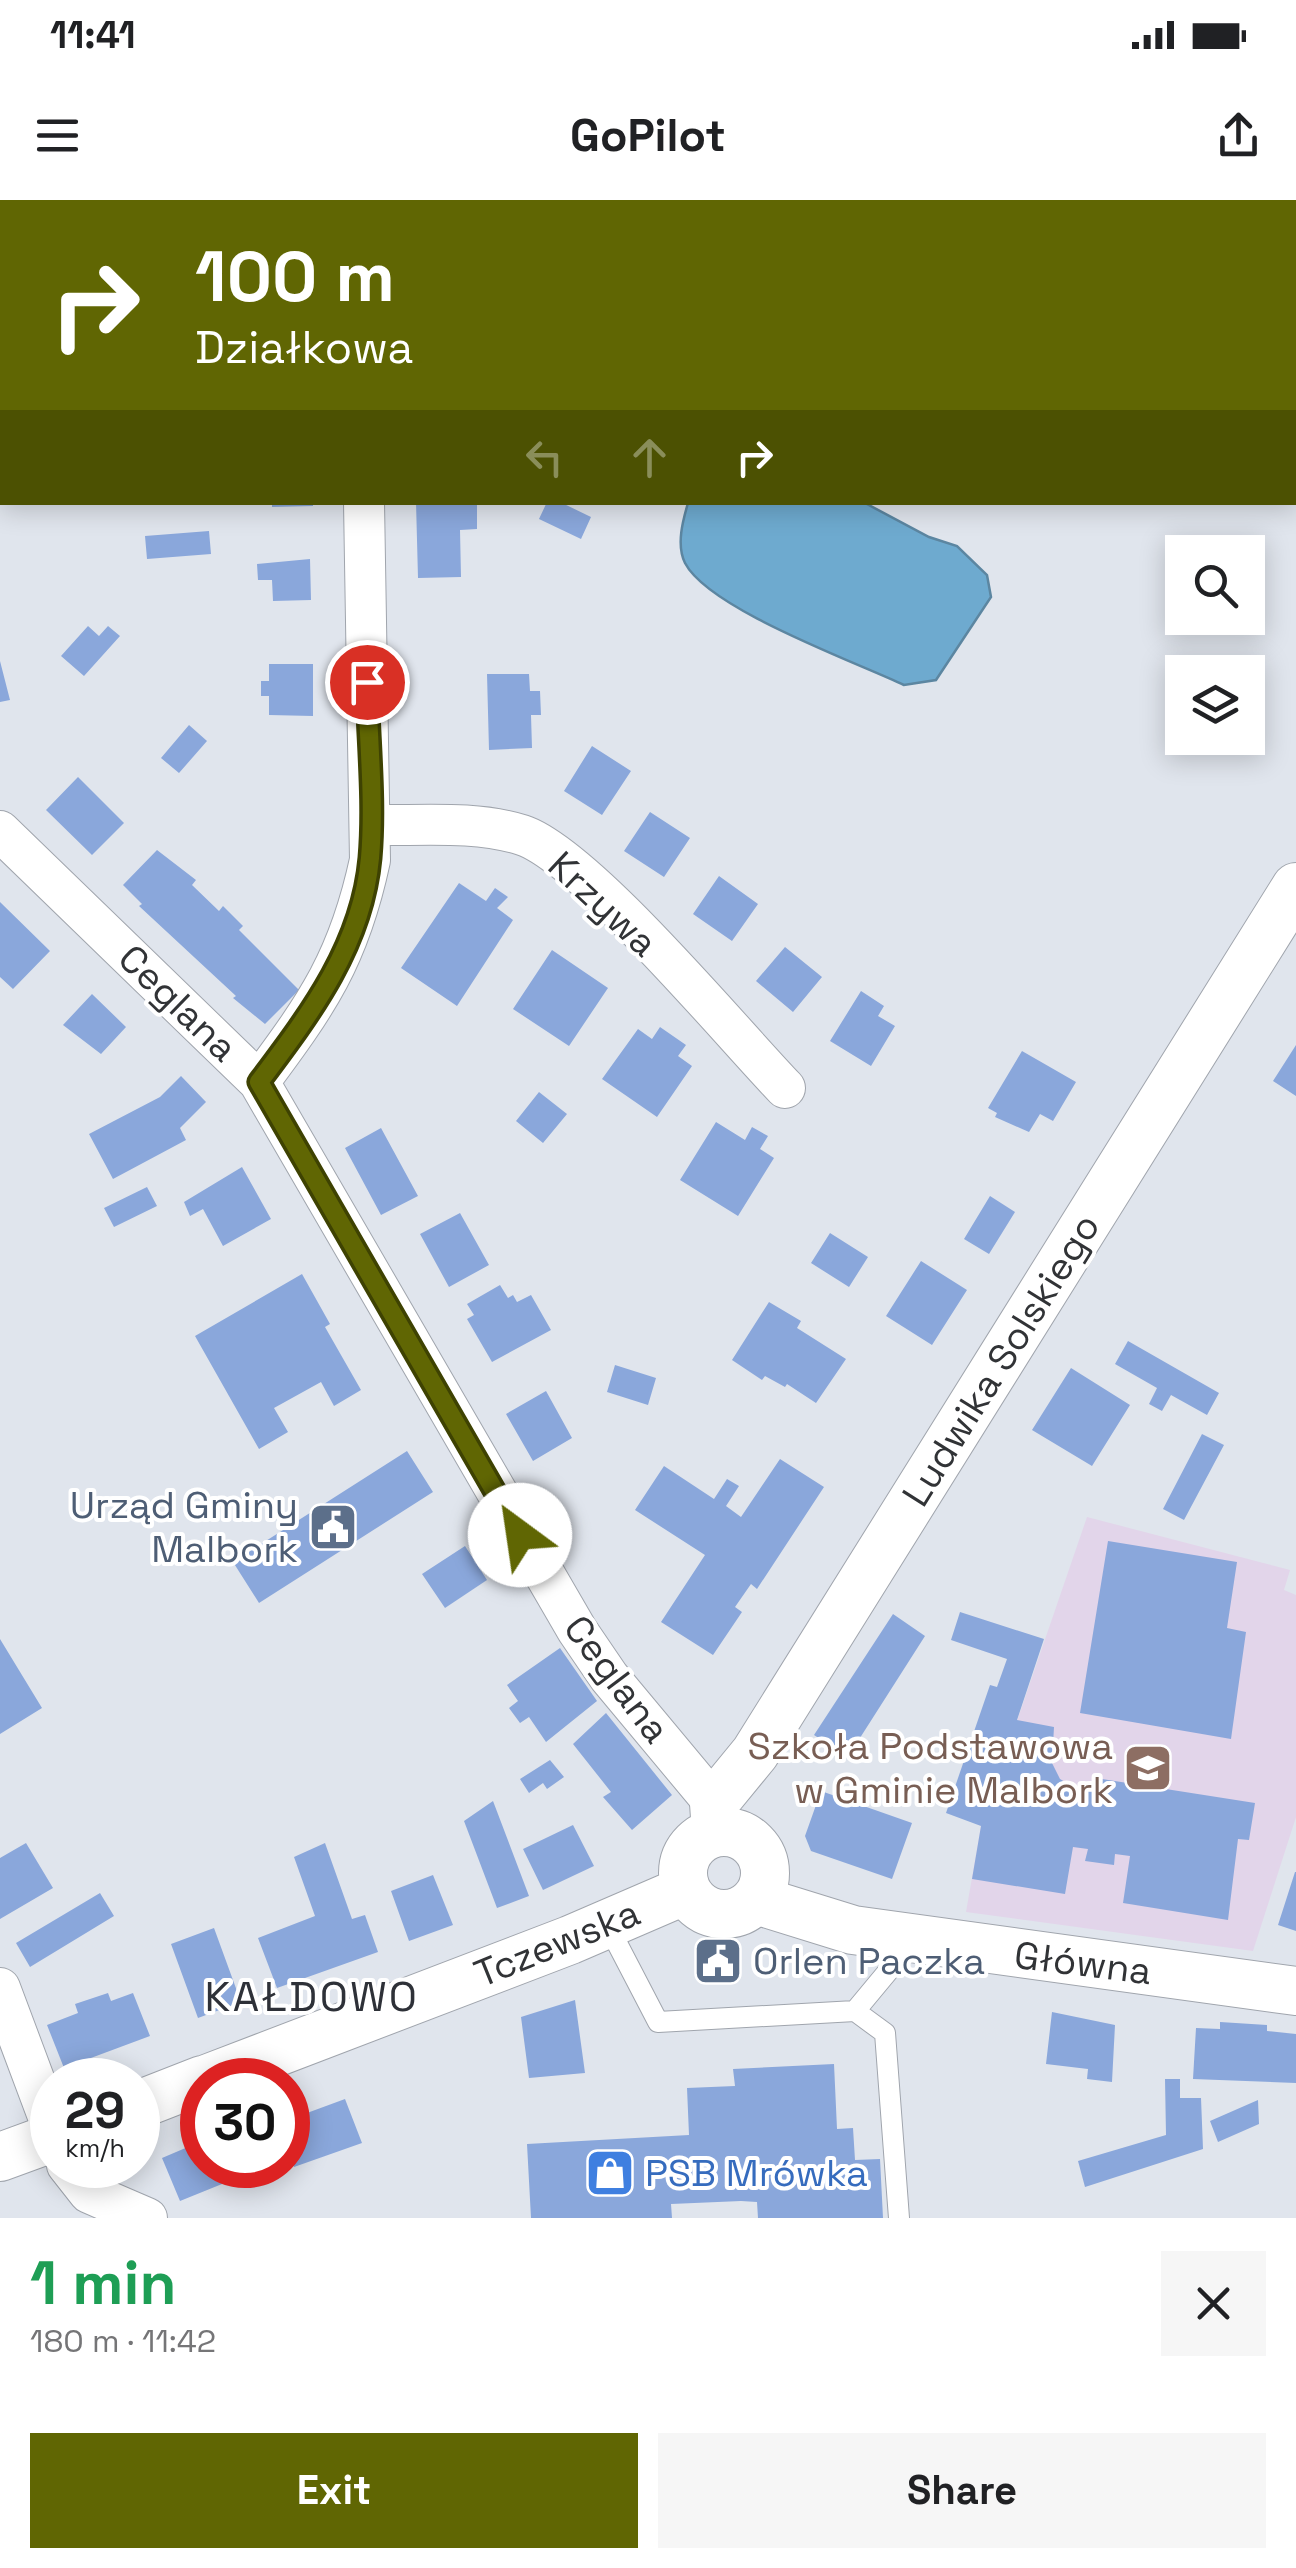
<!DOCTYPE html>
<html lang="en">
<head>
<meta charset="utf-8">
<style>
  body { margin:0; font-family:"Space Grotesk",sans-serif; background:#f6f6f6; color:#202124; height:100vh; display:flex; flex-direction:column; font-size:38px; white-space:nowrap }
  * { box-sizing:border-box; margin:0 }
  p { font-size:32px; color:#757577 }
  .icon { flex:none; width:55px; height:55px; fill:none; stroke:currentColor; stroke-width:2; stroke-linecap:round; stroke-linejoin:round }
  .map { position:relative; height:2018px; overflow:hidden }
  .panel { display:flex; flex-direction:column; background:#fff; flex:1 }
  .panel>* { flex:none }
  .guide { position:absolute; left:0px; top:0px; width:1298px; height:305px; box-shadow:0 5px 25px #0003; background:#606603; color:#fff; overflow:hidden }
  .tools { position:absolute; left:1165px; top:335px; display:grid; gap:20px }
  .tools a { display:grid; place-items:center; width:100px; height:100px; border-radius:0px; background:#fff; box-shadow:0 5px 25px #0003; font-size:50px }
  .speed { position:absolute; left:30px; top:1858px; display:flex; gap:20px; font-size:50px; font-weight:700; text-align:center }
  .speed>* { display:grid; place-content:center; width:130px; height:130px; border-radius:50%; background:#fff; box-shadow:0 5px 25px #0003; line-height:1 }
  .speed small { font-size:25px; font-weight:400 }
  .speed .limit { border:15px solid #d22; background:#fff; color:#111 }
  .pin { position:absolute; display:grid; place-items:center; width:85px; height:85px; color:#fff; margin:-42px; border:5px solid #fff; border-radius:50%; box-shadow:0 2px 10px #0007 }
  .me { position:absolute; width:110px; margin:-55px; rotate:329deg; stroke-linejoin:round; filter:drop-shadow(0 0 8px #0008) }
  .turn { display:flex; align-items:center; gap:35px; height:210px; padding:0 30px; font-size:45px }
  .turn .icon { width:130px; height:130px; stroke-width:2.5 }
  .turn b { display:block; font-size:70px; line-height:85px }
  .lanes { display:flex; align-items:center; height:95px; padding:0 30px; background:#0003; justify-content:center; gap:50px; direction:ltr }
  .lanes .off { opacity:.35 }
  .round { display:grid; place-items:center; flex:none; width:105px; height:105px; border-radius:0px; background:#f6f6f6 }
  .overview { display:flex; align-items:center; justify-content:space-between; height:170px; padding:0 30px }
  h1 { font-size:60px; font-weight:800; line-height:75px; color:#1e9e55 }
  .cta { display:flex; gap:20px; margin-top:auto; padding:20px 30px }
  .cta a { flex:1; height:115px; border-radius:0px; background:#606603; color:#fff; font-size:40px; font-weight:800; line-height:115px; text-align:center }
  .cta a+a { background:#f6f6f6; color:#202124 }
  .status { display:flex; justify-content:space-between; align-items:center; height:70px; padding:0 50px; background:#fff; direction:ltr }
  .status svg { height:28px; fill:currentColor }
  header { display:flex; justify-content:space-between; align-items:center; height:130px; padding:0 30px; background:#fff; font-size:45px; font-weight:800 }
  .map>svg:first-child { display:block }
</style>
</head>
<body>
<div class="status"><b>11:41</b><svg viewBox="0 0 49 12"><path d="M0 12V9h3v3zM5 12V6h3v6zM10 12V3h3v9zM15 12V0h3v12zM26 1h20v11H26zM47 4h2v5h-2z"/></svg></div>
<header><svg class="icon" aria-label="menu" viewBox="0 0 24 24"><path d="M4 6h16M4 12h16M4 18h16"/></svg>GoPilot<svg class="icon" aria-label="share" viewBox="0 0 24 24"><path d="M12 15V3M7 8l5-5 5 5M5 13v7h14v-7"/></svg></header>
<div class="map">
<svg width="1296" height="2018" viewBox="0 0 1296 2018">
  <rect width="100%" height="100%" fill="#e0e5ed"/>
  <path fill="#e2d5ea" d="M1087 1317 1290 1370 1284 1390 1296 1395V1617L1253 1751 966 1712 981 1626Z"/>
  <path fill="#6eaacf" stroke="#5c86a1" stroke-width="2.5" d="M688 303H865L929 337 957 346 987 375 991 397 936 480 904 485C853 461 709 409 685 363 676 345 683 320 688 303Z"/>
  <path fill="#8aa7db" d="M272 302H313V306L272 307Z
    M416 302H477V329L460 330 461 377 418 378Z
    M547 302H560L591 317 581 339 539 319Z
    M209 331 211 354 147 359 145 336Z
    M310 359 311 400 273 401 272 380H258L257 364Z
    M88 426 99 436 108 426 120 436 84 476 61 456Z
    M0 461 10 500 0 502Z
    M269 464H313V516L269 515V496H261V481H269Z
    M487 474H529L530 491H540L541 515H531L532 548 489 550Z
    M189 525 207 541 179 573 161 558Z
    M592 546 631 571 602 615 564 591Z
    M78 577 124 623 92 655 46 610Z
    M650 612 690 638 664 677 624 651Z
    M157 650 196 680 192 685 219 711 223 706 243 726 239 730 299 790 265 824 233 798 236 796 139 706 142 704 123 685Z
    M719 676 758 704 732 741 693 714Z
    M459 683 486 701 495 688 508 697 497 708 513 720 457 806 401 768Z
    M0 702 50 751 13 789 0 777Z
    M785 747 822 777 793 812 756 781Z
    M552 750 608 788 569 846 513 809Z
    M861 791 884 806 878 816 895 826 871 866 830 841Z
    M92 794 126 827 101 854 63 825Z
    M660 827 686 845 678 856 692 866 657 917 602 879 638 829 652 839Z
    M1296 845V896L1273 881Z
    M1022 851 1076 882 1053 921 1040 914 1029 932 995 917 997 913 988 908Z
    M181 876 206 902 180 928 186 940 113 979 89 934 160 897Z
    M539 892 567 914 543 943 516 921Z
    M716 922 745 940 752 927 768 936 760 949 774 958 738 1016 680 980Z
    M381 928 418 996 381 1015 345 948Z
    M242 967 271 1019 223 1046 203 1009 190 1016 184 1002Z
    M147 987 157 1006 114 1027 104 1008Z
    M990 996 1015 1012 989 1054 964 1039Z
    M460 1013 489 1065 449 1087 420 1034Z
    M830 1033 868 1057 849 1087 811 1063Z
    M921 1061 967 1090 932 1145 886 1116Z
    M302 1074 330 1124 325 1127 361 1190 334 1206 321 1182 274 1208 288 1232 259 1249 195 1136Z
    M500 1085 508 1098 513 1095 517 1102 531 1095 551 1130 492 1162 467 1119 474 1115 467 1104Z
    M769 1102 801 1121 797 1128 846 1159 816 1203 787 1184 785 1187 765 1176 762 1180 732 1160Z
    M1128 1141 1219 1193 1207 1215 1171 1195 1162 1211 1149 1204 1157 1188 1115 1164Z
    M615 1165 656 1178 648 1205 607 1192Z
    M1071 1168 1130 1205 1092 1266 1032 1230Z
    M546 1191 572 1238 533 1261 506 1214Z
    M1202 1234 1224 1245 1184 1320 1163 1309Z
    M407 1251 433 1292 259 1403 233 1362Z
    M780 1259 824 1287 757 1389 751 1384 735 1407 742 1412 713 1455 661 1422 705 1355 635 1310 664 1266 714 1299 727 1279 739 1286 726 1306 741 1317Z
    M1108 1341 1237 1362 1227 1428 1246 1432 1231 1539 1080 1513Z
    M465 1346 487 1380 445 1408 422 1374Z
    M960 1412 1044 1439 1017 1520 1054 1527 1052 1563 1060 1579 1075 1588 1099 1592 1102 1579 1255 1603 1249 1640 1238 1639 1228 1720 1123 1703 1130 1656 1115 1654 1114 1665 1085 1661 1088 1649 1073 1647 1065 1694 972 1679 981 1626 946 1613 990 1485 997 1487 1007 1459 951 1440Z
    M893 1414 925 1436 851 1552 843 1554 814 1535Z
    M0 1439 42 1508 0 1534Z
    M560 1448 597 1501 546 1542 529 1517 520 1523 509 1508 518 1501 507 1485Z
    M606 1513 672 1595 632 1630 603 1597 611 1592 573 1544Z
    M550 1560 564 1577 547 1589 543 1583 529 1593 520 1579Z
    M821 1591 912 1623 892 1679 811 1651 805 1636Z
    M493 1601 529 1696 497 1708 464 1621Z
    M573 1625 594 1666 543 1690 523 1649Z
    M26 1643 53 1688 0 1719V1658Z
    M325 1643 352 1719 365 1715 378 1752 277 1788 258 1738 315 1716 294 1657Z
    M1295 1672H1296V1731L1278 1725Z
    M433 1675 453 1725 409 1741 391 1691Z
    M100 1693 114 1716 30 1767 16 1743Z
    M214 1728 241 1802 198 1818 171 1744Z
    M705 1756H727L728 1780 706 1781Z
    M108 1793 111 1801 133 1793 150 1836 64 1868 47 1825 78 1813 75 1804Z
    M575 1800 585 1873 529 1878 521 1817Z
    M1052 1812 1115 1825 1112 1882 1087 1879 1088 1869 1046 1864Z
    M1220 1822 1267 1825V1831L1296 1834V1883L1193 1879 1196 1828 1220 1829Z
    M834 1864 837 1929 853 1928 855 1960 880 1959 883 2018H758L757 2002 741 2001 671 2004 672 2018H531L527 1944 689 1935 687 1888 735 1886 733 1869Z
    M1165 1879H1180V1898H1201L1203 1949 1085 1987 1078 1961 1166 1935Z
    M345 1899 362 1943 294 1967 288 1949V1920Z
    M1258 1900 1259 1924 1218 1942 1210 1921Z
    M202 1941V1965H257L259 1969 180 2001 162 1958Z"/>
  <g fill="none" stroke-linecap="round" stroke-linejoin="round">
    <g stroke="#a0a5ad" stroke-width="22">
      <path id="service" d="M607 1724 658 1822 855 1811 885 1833 899 2018
        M855 1811 914 1740"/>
    </g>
    <g stroke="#a0a5ad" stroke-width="42">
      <path id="minor" d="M396 2 397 0
        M370 625C419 626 475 620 522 635 584 655 732 833 785 888
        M0 631 259 882 577 1430 609 1477 714 1603
        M259 882C318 803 349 758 370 660L364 302
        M0 1788 52 1927
        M67 1965 89 1993 147 2018"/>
    </g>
    <g stroke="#a0a5ad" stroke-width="50">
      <path id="tertiary" d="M683 1673a41 41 0 1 1 82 0a41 41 0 1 1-82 0Z
        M716 1632 714 1603 755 1553 1296 687
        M756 1700 853 1730 1296 1791
        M204 1880 570 1740 686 1690
        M138 1905 202 1880
        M0 1957 52 1938"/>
    </g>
    <use href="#service" stroke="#fff" stroke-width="20"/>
    <use href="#minor" stroke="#fff" stroke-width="40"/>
    <use href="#tertiary" stroke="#fff" stroke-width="48"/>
  </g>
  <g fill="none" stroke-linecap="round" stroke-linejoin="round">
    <g stroke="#3e4202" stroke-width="25">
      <path id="route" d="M367 482C368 539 375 600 370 658 362 746 310 814 259 882L520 1335"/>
    </g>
    <use href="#route" stroke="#606603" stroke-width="18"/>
  </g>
  <defs>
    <g id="civic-square" transform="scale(2.5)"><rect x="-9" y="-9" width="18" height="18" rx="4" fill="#5c6f8a" stroke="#fff"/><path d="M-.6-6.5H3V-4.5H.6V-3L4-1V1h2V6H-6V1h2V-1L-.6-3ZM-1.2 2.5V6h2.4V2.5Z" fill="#fff"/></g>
    <g id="school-square" transform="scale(2.5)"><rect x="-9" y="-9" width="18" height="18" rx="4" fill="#8d6e63" stroke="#fff"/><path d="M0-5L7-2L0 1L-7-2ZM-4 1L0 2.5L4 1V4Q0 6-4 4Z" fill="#fff"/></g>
    <g id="shop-square" transform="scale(2.5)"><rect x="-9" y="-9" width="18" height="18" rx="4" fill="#3f7fe0" stroke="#fff"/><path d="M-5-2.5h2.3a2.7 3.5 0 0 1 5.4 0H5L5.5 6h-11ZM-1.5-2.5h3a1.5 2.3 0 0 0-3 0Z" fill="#fff"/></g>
  </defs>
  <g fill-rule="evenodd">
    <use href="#civic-square" x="333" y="1327"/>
    <use href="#school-square" x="1148" y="1568"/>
    <use href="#civic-square" x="718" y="1761"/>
    <use href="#shop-square" x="610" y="1973"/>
  </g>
  <g text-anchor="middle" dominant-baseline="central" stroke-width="8" stroke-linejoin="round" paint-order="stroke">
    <g font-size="38" fill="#313336" stroke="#fff">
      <text transform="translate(603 704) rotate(43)">Krzywa</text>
      <text transform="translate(178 803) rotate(44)">Ceglana</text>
      <text transform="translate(1001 1160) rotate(-58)">Ludwika Solskiego</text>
      <text transform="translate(617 1479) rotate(53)">Ceglana</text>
      <text transform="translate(557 1743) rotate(-22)">Tczewska</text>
      <text transform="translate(1083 1763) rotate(7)">Główna</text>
    </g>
    <g font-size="38" fill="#4e5e75" stroke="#fff" text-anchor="end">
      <text x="298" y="1305">Urząd Gminy<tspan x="298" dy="44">Malbork</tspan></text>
      <text x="753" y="1761" text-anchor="start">Orlen Paczka</text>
    </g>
    <g font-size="38" fill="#785e54" stroke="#fff" text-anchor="end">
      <text x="1113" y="1546">Szkoła Podstawowa<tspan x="1113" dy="44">w Gminie Malbork</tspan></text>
    </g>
    <g font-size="38" fill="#366cbe" stroke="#fff" text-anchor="start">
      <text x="645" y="1973">PSB Mrówka</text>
    </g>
    <g font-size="42" letter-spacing="2.5" fill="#2e3138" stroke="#fff">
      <text x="312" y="1796">KAŁDOWO</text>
    </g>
  </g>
</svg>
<div class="tools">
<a><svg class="icon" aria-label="search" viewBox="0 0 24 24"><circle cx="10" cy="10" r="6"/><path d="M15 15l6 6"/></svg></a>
<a><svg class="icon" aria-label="layers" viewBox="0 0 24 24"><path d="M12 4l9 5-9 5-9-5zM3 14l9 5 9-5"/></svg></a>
</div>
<div class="speed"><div>29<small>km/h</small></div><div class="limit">30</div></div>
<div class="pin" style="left:367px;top:482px;background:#d93025"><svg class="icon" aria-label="arrive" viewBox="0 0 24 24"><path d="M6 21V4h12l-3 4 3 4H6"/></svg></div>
<svg class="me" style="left:520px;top:1335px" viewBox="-20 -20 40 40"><circle r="19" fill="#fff"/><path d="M0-13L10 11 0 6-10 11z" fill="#606603"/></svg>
<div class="guide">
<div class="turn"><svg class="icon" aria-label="right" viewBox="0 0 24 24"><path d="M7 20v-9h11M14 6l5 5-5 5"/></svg><div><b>100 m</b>Działkowa</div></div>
<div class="lanes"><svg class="icon off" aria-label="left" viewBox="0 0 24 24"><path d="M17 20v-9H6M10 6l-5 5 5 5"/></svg><svg class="icon off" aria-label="ahead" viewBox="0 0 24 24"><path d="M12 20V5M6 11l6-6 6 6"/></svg><svg class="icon" aria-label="right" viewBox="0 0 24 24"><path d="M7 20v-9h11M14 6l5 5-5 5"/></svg></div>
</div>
</div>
<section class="panel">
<div class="overview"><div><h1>1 min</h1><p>180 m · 11:42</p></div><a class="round"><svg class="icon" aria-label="close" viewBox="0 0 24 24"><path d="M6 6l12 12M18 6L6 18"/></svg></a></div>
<div class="cta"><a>Exit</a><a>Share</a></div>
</section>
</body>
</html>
